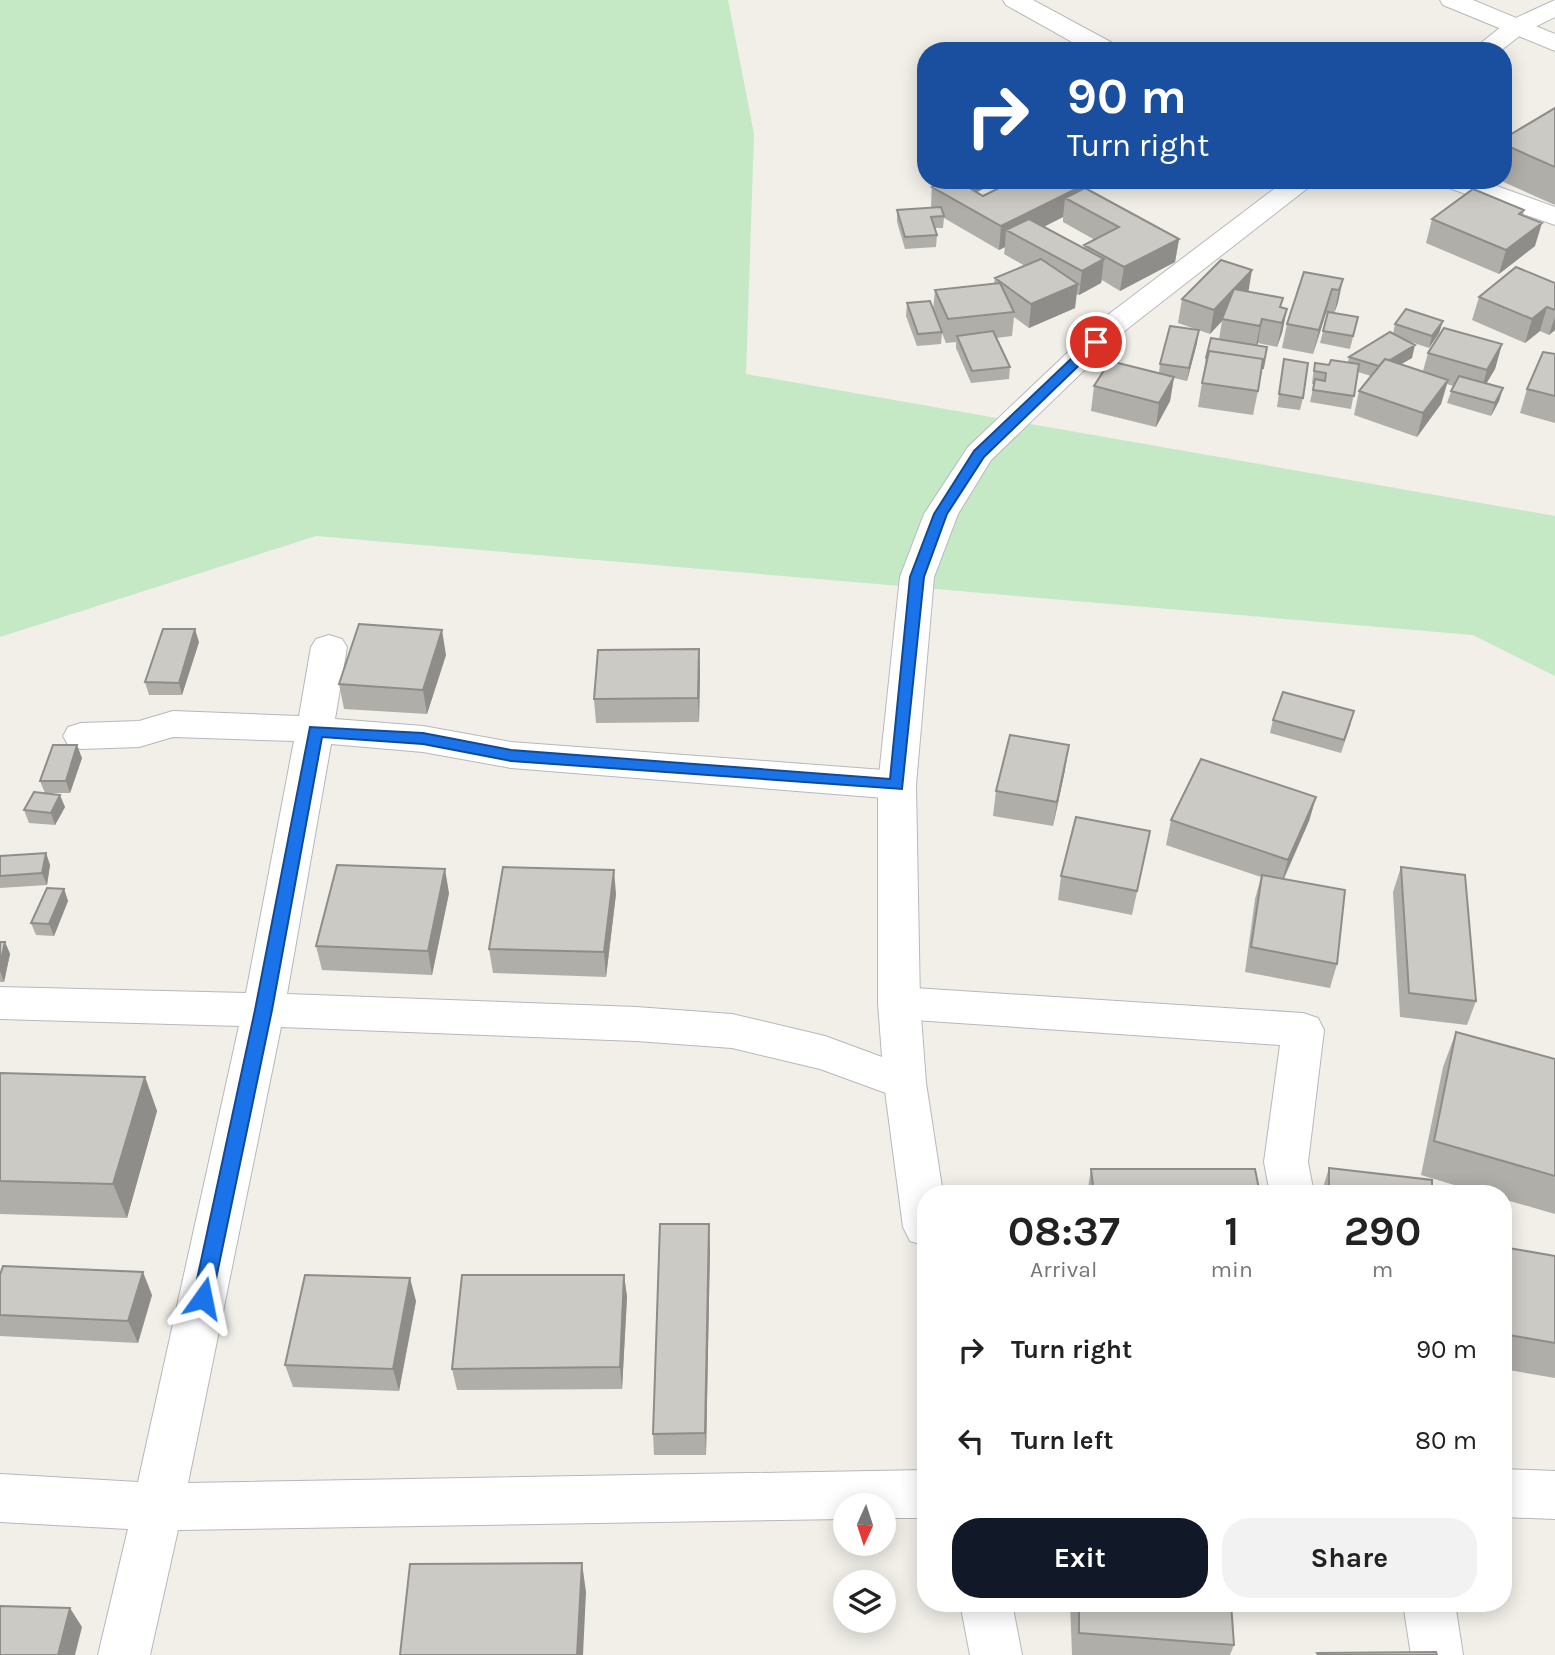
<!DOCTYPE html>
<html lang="en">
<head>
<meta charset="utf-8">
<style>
  body { margin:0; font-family:Karla,sans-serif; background:#f2f2f2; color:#222; height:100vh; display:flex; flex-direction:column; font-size:26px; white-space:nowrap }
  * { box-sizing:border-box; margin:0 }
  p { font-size:23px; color:#767676 }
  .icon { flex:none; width:38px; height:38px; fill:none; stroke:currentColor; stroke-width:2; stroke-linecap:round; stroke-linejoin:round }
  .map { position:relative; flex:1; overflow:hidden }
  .sheet { position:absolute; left:917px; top:1185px; width:595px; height:427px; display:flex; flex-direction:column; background:#fff; border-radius:28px; box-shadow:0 4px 18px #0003 }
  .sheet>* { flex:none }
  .banner { position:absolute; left:917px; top:42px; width:595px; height:147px; border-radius:28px; box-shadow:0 4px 18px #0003; background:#1a4fa0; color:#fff; overflow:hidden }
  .needle { width:46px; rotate:183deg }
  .tools { position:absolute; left:833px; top:1493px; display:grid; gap:14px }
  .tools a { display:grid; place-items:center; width:63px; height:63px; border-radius:50%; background:#fff; box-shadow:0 4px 18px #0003; font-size:35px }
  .pin { position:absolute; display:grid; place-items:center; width:60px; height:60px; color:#fff; margin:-30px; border:4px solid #fff; border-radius:50%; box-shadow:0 2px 7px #0007 }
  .me { position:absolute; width:77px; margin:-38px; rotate:12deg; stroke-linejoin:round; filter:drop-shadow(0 0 5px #0008) }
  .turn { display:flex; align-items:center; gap:24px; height:147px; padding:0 35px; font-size:32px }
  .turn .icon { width:91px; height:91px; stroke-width:2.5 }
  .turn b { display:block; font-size:49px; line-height:60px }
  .eta { display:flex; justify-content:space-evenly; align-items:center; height:119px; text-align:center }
  .eta b { font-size:42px; font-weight:700; line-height:49px }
  .cta { display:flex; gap:14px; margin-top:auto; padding:14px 35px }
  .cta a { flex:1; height:80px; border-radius:28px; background:#111827; color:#fff; font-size:28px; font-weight:700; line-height:80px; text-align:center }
  .cta a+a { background:#f2f2f2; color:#222 }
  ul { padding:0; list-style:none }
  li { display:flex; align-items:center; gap:21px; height:91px; padding:0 35px }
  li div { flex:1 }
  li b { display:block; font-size:26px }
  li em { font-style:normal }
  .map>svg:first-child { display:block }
</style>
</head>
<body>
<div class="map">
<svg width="1555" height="1655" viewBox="0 0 1555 1655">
  <rect width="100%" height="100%" fill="#f1efe8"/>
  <path fill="#c5e8c5" d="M0 0H728L754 134 746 374 1555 516V676L1473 635 316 536 0 637Z"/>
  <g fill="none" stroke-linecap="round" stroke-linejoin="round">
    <g stroke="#b5b8bc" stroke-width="2">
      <path id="street" d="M1003 0H1033L1118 46 1121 51H1088L1006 5Z
        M1440 0H1473L1555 34V51L1443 5Z
        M1439 180H1480L1555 207V225L1443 186Z
        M329 635 342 639 347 647 335 719 423 726 511 742 897 771 910 775 916 785 910 795 897 799 511 768 423 752 331 744 287 994 636 1007 732 1014 825 1036 920 1071 926 1083 920 1095 905 1100 820 1069 732 1048 636 1041 281 1027 188 1483 926 1470V1518H884V1505H845V1519L178 1530 150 1655H98L128 1529 0 1522V1474L138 1482 239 1026 0 1019V987L246 993 294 741 173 737 139 747 81 749 68 745 63 736 68 727 81 723 139 721 173 711 299 716 311 647 316 639Z
        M899 987 1303 1013 1318 1018 1324 1030 1308 1162 1314 1194H1270L1264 1162 1280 1045 899 1019 884 1015 878 1003 884 991Z
        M1503 1469 1555 1471V1519L1503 1517Z
        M1403 1603H1455L1463 1655H1411Z"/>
    </g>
    <g stroke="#b6babf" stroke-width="2">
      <path id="secondary" d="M1555 0V17L1525 32 1500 51H1471L1507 22Z
        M1286 180H1318L1127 329 991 460 958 514 934 577 916 785 920 1003 926 1083 943 1194H926V1246L910 1241 903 1227 884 1083 878 1003V785L900 577 924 514 968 447 1105 317Z
        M960 1603H1012L1022 1655H970Z"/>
    </g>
    <use href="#street" fill="#fff" fill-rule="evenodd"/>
    <use href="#secondary" fill="#fff" fill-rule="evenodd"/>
  </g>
  <path fill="#afaea9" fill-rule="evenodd" d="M1555 108V205L1499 180H1503V139Z
    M932 180H1099L1094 183 1088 181 1082 186V190L1179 239 1175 262 1120 291 1102 280 1101 283 1079 295 1076 294 1075 308 1029 328 1014 317 1012 336 996 338 1010 367 1009 379 971 383 956 348V342L946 343 942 333 941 344 917 346 906 316 907 303 933 310 935 290 994 284 995 278 1025 266 1004 254 1005 247 999 250 944 218 943 228H935L937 235 936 247 905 249 897 222V210L931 208ZM996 183 1002 187 983 196 977 192ZM1063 217V222L1095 240 1084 245V248L1044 227Z
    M1524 210 1523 215 1535 246 1499 274 1426 243 1432 219Z
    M1343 279 1334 313 1358 317 1350 349 1320 343 1328 313H1326L1313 354 1282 348 1287 324Z
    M1555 283V330L1549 335 1540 331 1525 343 1472 320 1479 297Z
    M1248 292 1281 307 1287 309 1282 333 1277 347 1258 343 1257 345 1267 347 1253 415 1198 407 1206 358 1219 339 1222 321 1210 334 1178 323 1182 299Z
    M1443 321 1439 333 1429 348 1405 340 1412 358 1401 364 1423 371 1428 353 1502 344 1495 369 1486 384 1503 388 1499 401 1491 416 1447 403 1453 386 1447 384 1441 404 1417 437 1354 415 1359 391 1371 376 1358 372 1351 409 1310 402 1314 384H1312L1313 375 1315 363 1329 365 1348 363 1349 357 1393 334 1395 324Z
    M1197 343 1187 381 1174 378 1170 401 1156 427 1091 411 1094 386 1159 373 1160 364Z
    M1555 354V423L1520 413 1527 389Z
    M1284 359 1303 398 1300 410 1277 407Z
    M199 642 182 695H149L145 682Z
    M699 649 700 674 699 722 596 723 594 699Z
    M446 655 427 714 344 709 339 684Z
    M1273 720 1351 724 1341 753 1270 733Z
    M82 758 70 793H46L65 807 55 825 29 823 24 810 45 793 40 781Z
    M1065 770 1053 826 993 816 996 791Z
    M1316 797 1309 821 1284 879 1337 964 1330 988 1245 972 1255 899 1261 877 1166 845 1171 820Z
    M46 853 50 865 47 885 0 888V856Z
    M1145 855 1132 915 1058 900 1061 876Z
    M1401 867 1476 1001 1467 1025 1400 1017 1393 892Z
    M64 889 68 901 54 936 36 935 31 923Z
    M449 893 432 975 322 970 316 946Z
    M616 894 606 977 493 973 489 949Z
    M0 942H5L10 954 4 982H0Z
    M1456 1032 1555 1059V1214L1503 1199V1194H1484L1421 1175 1443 1067Z
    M0 1073 145 1077 157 1111 127 1218 0 1214Z
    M1329 1168 1432 1194H1321Z
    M1091 1169 1260 1194H1087Z
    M710 1247 706 1455H654L653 1434Z
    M1503 1247 1555 1256V1378L1503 1369Z
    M0 1275 152 1295 138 1343 0 1336Z
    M624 1275 627 1297 622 1389 457 1390 452 1369Z
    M416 1301 399 1391 293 1387 285 1365Z
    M1070 1603H1231L1234 1645 1230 1655H1072Z"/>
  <path fill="#8f8d8a" d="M956 180H996V183L957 201Z
    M1079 180H1088L1082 186 1080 206 1065 198 1063 217 1021 238 1006 230 1005 247 999 250 1001 226 1078 188Z
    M1542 223 1535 246 1499 274 1506 250Z
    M1179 239 1175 262 1120 291 1124 267Z
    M1104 259 1101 283 1079 295 1082 271Z
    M1252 270 1248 294 1222 319V321L1210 334 1214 310Z
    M1343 279 1338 303 1334 314 1339 290Z
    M1078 284 1075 308 1029 328 1031 304Z
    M1332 289 1326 313 1313 354 1319 330Z
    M1547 307 1540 331 1525 343 1532 319Z
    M1287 309 1282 333 1277 347 1282 323Z
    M1555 317V330L1549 335Z
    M1262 319 1258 343 1255 350 1260 326Z
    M1443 321 1439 333 1429 348 1432 336Z
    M1199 330 1197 343 1187 381 1189 368Z
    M1502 344 1495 369 1480 394 1487 370Z
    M1415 345 1412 358 1377 378 1380 366Z
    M1174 377 1170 401 1156 427 1159 403Z
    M1448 380 1441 404 1417 437 1423 413Z
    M1503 388 1499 401 1491 416 1495 403Z
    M195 629 199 642 182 695 179 683Z
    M442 630 446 655 427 714 423 690Z
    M699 649 700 674 699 722 698 698Z
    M77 745 82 758 70 793 66 781Z
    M1069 745 1065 770 1053 826 1057 802Z
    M60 795 65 807 55 825 51 813Z
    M1316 797 1309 821 1281 884 1288 860Z
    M46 853 50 865 47 885 42 873Z
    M445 869 449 893 432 975 428 951Z
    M614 870 616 894 606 977 604 952Z
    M64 889 68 901 54 936 49 924Z
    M5 942 10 954 4 982 0 971V965Z
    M145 1077 157 1111 127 1218 113 1184Z
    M709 1224 710 1247 706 1455 705 1433Z
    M143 1272 152 1295 138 1343 128 1321Z
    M624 1275 627 1297 622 1389 620 1367Z
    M410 1278 416 1301 399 1391 393 1369Z
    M582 1563 586 1592 583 1655H577Z
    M70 1608 82 1627 75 1655H58Z"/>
  <path fill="#cccac5" stroke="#8f8d8a" stroke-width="2" d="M1555 108V167L1503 144V139Z
    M947 180H956L983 196 1015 180H1072L1082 186 1001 226 932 187Z
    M1085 188 1179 239 1124 267 1084 245 1119 227 1065 198Z
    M1473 189 1524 210 1519 214 1542 223 1506 250 1432 219Z
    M941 207 944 216 931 217 937 235 905 237 897 210Z
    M1029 219 1104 259 1082 271 1006 230Z
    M1041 259 1078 284 1031 304 995 278Z
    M1221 260 1252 270 1214 310 1182 299Z
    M1516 267 1555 283V310L1547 307 1532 319 1479 297Z
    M1304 272 1343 279 1339 290 1332 289 1319 330 1287 324Z
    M1000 283 1014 312 948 319 935 290Z
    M1234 289 1283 298 1280 307 1287 309 1282 323 1262 319 1260 326 1222 319Z
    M930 301 942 332 918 334 907 303Z
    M1406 309 1443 321 1432 336 1395 324Z
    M1328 312 1358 317 1353 336 1323 331Z
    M1170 326 1199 330 1189 368 1160 364Z
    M1444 328 1502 344 1487 370 1428 353Z
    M993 331 1010 367 972 371 957 336Z
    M1390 332 1415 345 1390 360 1385 359 1379 366 1349 357Z
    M1211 338 1267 347 1263 368H1262L1263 359 1209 351 1207 359 1206 358Z
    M1209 351 1263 359 1258 391 1202 383Z
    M1543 352 1555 354V396L1527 389Z
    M1284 359 1308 363 1303 398 1279 394Z
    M1385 359 1448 380 1423 413 1359 391Z
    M1331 360 1359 364 1354 396 1313 390 1315 379 1325 381 1326 373 1314 371 1315 363 1329 365Z
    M1110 361 1174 377 1159 403 1094 386Z
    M1459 376 1503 388 1495 403 1451 391Z
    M359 624 442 630 423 690 339 684Z
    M163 629H195L179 683 145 682Z
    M699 649 698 698 594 699 598 650Z
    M1283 692 1354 711 1344 740 1273 720Z
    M1010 735 1069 745 1057 802 996 791Z
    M53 745H77L66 781H40Z
    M1201 759 1316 797 1288 860 1171 820Z
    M34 792 60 795 51 813 24 810Z
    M1076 817 1150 831 1137 891 1061 876Z
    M46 853 42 873 0 876V856Z
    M337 865 445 869 428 951 316 946Z
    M503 867 614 870 604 952 489 949Z
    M1401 867 1465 875 1476 1001 1409 993Z
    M1262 875 1345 890 1337 964 1251 947Z
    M47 888 64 889 49 924 31 923Z
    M0 942H5L0 965Z
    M1456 1032 1555 1059V1176L1434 1141Z
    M0 1073 145 1077 113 1184 0 1181Z
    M1329 1168 1432 1180V1194H1329Z
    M1091 1169H1255L1260 1194H1094Z
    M660 1224H709L705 1433 653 1434Z
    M1503 1247 1555 1256V1343L1503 1334Z
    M3 1266 143 1272 128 1321 0 1315V1275Z
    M305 1275 410 1278 393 1369 285 1365Z
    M462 1275H624L620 1367 452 1369Z
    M582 1563 577 1655H400L410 1564Z
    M1079 1603H1231L1234 1645 1079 1633Z
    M0 1606 70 1608 58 1655H0Z
    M1436 1652 1437 1655H1318L1317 1653Z"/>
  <path fill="#1a73e8" stroke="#114b97" stroke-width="2" d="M1096 338 1102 342 1100 345 984 457 947 514 924 577 902 789 511 761 423 744 322 737 272 1010 212 1298 209 1304 203 1306 196 1304 193 1298 255 1010 310 727 423 733 511 750 890 779 910 577 934 514 974 451 1092 339Z"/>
</svg>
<div class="tools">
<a><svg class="needle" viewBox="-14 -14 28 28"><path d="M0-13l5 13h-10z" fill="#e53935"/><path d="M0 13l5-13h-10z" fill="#767676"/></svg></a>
<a><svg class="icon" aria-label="layers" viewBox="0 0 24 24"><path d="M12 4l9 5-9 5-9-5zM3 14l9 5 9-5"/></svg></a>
</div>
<div class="pin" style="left:1096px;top:342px;background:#d93025"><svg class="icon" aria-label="arrive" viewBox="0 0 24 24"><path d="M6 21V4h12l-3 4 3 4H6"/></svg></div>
<svg class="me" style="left:203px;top:1298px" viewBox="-20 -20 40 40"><path d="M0-17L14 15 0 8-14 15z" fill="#1a73e8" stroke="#fff" stroke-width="4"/></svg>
<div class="banner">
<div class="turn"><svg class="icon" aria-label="right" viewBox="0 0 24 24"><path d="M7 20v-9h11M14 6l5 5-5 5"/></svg><div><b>90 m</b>Turn right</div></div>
</div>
<section class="sheet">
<div class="eta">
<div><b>08:37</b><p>Arrival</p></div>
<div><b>1</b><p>min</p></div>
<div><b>290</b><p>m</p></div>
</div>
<ul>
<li><svg class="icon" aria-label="right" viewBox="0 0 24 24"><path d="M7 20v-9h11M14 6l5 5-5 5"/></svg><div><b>Turn right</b></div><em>90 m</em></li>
<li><svg class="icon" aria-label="left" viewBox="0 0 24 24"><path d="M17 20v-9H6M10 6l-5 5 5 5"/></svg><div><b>Turn left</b></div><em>80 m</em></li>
</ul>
<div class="cta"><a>Exit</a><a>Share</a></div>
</section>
</div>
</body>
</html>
